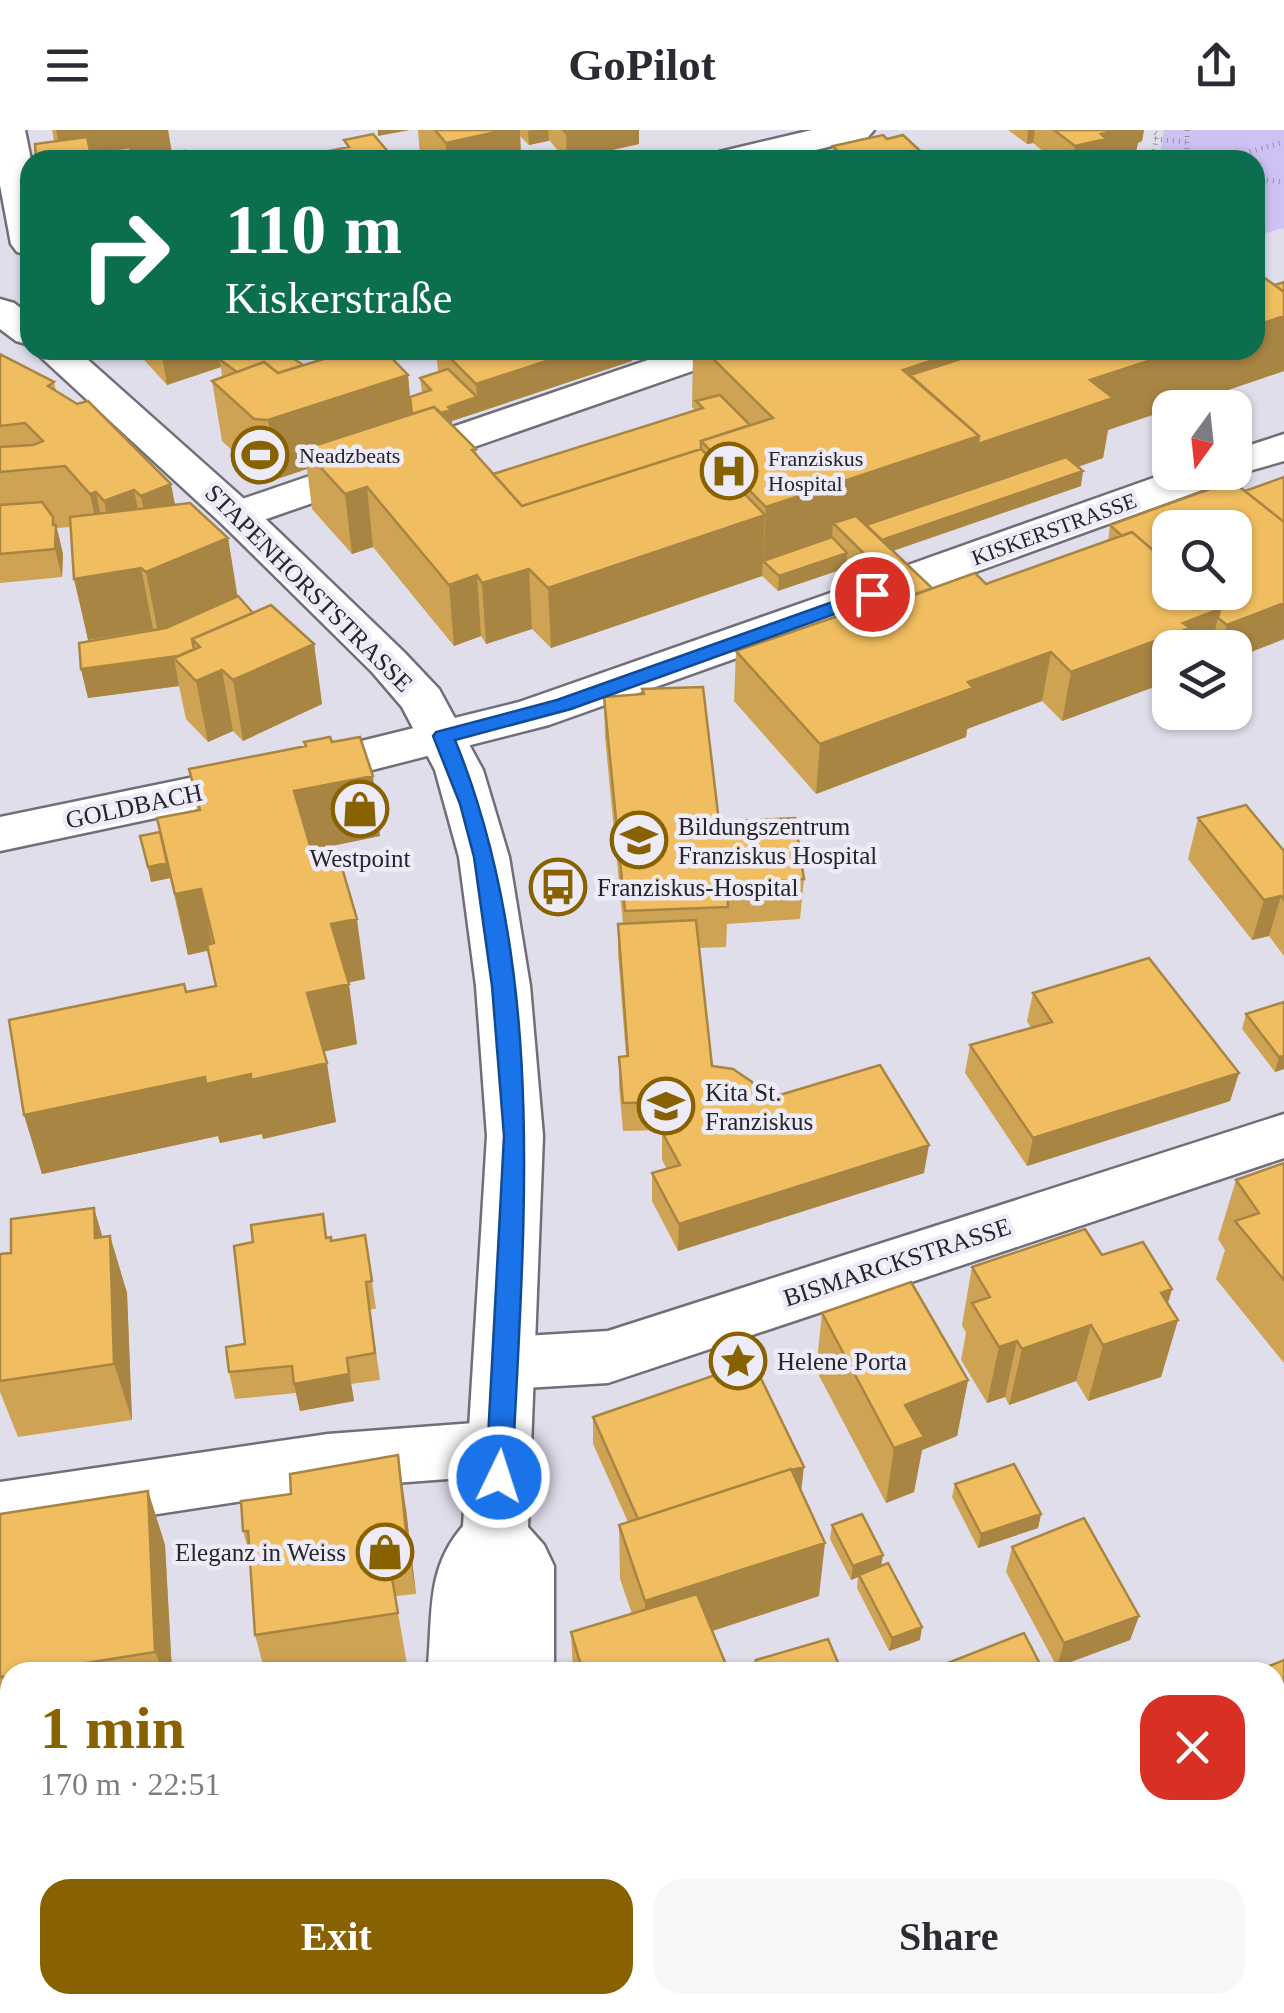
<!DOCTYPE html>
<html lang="en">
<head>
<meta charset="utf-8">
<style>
  body { margin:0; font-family:Georgia,serif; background:#f7f7f7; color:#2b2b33; height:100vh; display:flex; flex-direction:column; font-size:38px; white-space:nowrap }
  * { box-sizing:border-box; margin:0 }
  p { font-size:32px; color:#7c7c81 }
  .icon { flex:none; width:55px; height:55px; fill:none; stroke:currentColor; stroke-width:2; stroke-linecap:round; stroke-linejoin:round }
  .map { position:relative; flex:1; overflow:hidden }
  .details { position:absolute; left:0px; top:1532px; width:1285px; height:352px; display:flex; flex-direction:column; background:#fff; border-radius:30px 30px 0 0; box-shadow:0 2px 8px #0004 }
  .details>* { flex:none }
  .hud { position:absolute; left:20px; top:20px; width:1245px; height:210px; border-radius:30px; box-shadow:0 2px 8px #0004; background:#0b6e4f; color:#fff; overflow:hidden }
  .needle { width:65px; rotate:195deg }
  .buttons { position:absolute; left:1152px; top:260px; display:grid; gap:20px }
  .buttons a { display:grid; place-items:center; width:100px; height:100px; border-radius:20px; background:#fff; box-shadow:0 2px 8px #0004; font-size:50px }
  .pin { position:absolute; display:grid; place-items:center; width:85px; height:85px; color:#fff; margin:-42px; border:5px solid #fff; border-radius:50%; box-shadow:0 2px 10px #0007 }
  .me { position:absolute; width:110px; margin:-55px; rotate:4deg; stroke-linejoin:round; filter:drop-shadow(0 0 8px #0008) }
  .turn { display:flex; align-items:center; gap:35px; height:210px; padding:0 40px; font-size:45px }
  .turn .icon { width:130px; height:130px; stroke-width:2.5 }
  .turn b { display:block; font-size:70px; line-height:85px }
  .round { display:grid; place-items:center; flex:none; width:105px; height:105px; border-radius:30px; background:#f7f7f7 }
  .summary { display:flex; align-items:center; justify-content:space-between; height:170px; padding:0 40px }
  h1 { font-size:60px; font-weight:800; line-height:75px; color:#886100 }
  .button { display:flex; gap:20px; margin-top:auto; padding:20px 40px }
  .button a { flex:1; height:115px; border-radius:30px; background:#886100; color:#fff; font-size:40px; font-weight:800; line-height:115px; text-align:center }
  .button a+a { background:#f7f7f7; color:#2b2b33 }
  header { display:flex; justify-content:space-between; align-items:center; height:130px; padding:0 40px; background:#fff; font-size:45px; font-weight:800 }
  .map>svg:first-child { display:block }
</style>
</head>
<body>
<header><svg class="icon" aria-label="menu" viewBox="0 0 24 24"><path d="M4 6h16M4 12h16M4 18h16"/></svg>GoPilot<svg class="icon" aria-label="share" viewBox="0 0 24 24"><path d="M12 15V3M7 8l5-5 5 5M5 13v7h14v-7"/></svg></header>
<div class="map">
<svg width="1284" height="1883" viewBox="0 0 1284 1883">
  <rect width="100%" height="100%" fill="#e1deec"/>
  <path fill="#cec1f3" d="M1164 0H1284V98L1255 106V30H1154L1159 28Z"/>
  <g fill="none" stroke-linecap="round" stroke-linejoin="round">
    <g stroke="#716e7a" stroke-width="5">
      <path id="minor" d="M0 0H25L31 30 30 125 17 122 11 114 0 55Z
        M812 0H874L868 7 776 30H714L719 22Z
        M677 220H736L730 228 252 394 237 398 222 394 215 385 222 376Z
        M1284 304V331L1231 346 1227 351 912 465 892 468 888 474 549 595 325 652 0 721V687L325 620 519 572 856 454 876 451 880 445 1170 342H1235V320Z
        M1284 984V1028L608 1253 506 1259 484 1251 475 1233 484 1215 506 1207 608 1201Z
        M501 1291 523 1299 532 1318 523 1337 501 1345 328 1358 0 1408V1352L328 1304Z"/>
    </g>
    <g stroke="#716e7a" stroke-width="5">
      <path id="major" d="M0 169 14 173 30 185V215L16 211 0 199Z
        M33 220H77L252 376 404 522 439 559 483 640 509 727 530 856 543 1006 528 1397 544 1415 554 1436V1532L549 1542H432L428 1535C433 1481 426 1439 463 1396L487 1006 476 856 459 727 435 640 402 577 372 542 222 394Z
        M508 1875H582L584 1883H510Z"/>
    </g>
    <path stroke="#95939d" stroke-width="5" stroke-dasharray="1 5" stroke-linecap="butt" d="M1187 0V30
      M1155 9 1186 12
      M1142 30 1153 27 1157 4 1151 0
      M1221 30 1284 12
      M1255 49 1284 52"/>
    <path stroke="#95939d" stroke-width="8" stroke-dasharray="2.5 9" stroke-linecap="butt" d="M0 1644 10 1642"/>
    <use href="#minor" fill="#fff" fill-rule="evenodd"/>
    <use href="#major" fill="#fff" fill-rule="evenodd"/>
  </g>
  <path fill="#cea353" d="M52 0H168L172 23 191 30H36L54 11Z
    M418 0H639V14L566 30 549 10 529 15 520 6 521 30H422L420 26Z
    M1008 0H1144L1142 11 1138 13 1136 21 1103 30H1054L1033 13 1027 14Z
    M887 9 930 30H832L833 16Z
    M1284 152V241L1175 278H1170V279L1108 300 1103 328 1078 337 1081 356 893 421 932 458 986 454 1108 411 1110 395 1245 361 1284 347V509L1235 528V518H1170V551L1062 591 1042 571 967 599 966 607 816 664 734 571 736 521 880 471 846 437 778 461 762 446 551 518 532 499 486 514 481 506 454 516 373 417 352 424 312 379 307 339 277 349H263L222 311 212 251 222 247 221 237 167 255 135 220H233V223L303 235 408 245 410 267 422 263 420 248 438 242 436 220H632V231L452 291V294L476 319 477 326 493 344 695 280 692 277 693 220H1255L1275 155Z
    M0 224 54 252 56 261 175 375 228 408 237 467 253 483 314 514 322 574 243 611 233 601 208 612 186 589 179 556 88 568 81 539 154 500 88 510 71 397 57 398 63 424 62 447 0 453Z
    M642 559 719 692 804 749 800 789 727 794 726 817 699 818 712 936 763 970 924 1043 678 1121 652 1071V1043L667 1039 662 1030V1002L667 1000 623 1001 619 956V927L626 926 618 823V794H623L605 607 604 567 642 564Z
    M304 612H332L380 706 311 720 316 736 365 849 348 853 357 914 323 922 336 992 263 1009 262 1004 220 1013 218 1006 42 1044 24 985 186 862 215 856 208 821 188 825 170 748 151 752 140 706 160 702 197 680 189 639 305 616Z
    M1198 688 1284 721V826L1269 806 1252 810 1188 729Z
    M1033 863 1239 943 1230 971 1027 1036 965 943 970 915 1031 898 1027 891Z
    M1284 872V939L1275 942 1242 899 1246 884Z
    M1284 1033V1233L1216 1149 1225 1120 1218 1109 1236 1050Z
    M94 1078 102 1107 110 1106 127 1163 132 1290 18 1307 0 1262V1124L11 1123Z
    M323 1084 327 1108 331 1111 365 1105 376 1179H370L380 1250 351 1254 354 1271 300 1281 296 1263 235 1269 229 1242 245 1214 253 1112Z
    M1102 1125 1172 1159 1168 1173 1178 1190 1161 1247 1088 1271 1076 1251 1009 1275 1005 1267 987 1273 961 1230 966 1203 962 1195 972 1137Z
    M822 1183 968 1250 957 1306 922 1320 914 1362 886 1373 816 1240Z
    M593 1287 801 1361 819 1466 712 1501 729 1542H573L571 1502 632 1484 620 1449 619 1395 628 1392 593 1314Z
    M955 1354 1041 1384 1038 1398 978 1418 952 1367Z
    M148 1361 165 1415 172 1542H10V1600L0 1602V1384Z
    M291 1364 406 1379 416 1464 395 1466 407 1534 356 1542H265L255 1505 250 1425 243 1401Z
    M832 1395 882 1436 920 1510 889 1521 857 1458 858 1447 851 1450 830 1409Z
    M1012 1417 1139 1486 1130 1510 1057 1537 1006 1442Z
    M1284 1530V1795L1275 1800V1542Z
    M181 1875H435L436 1883H181Z
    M636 1875H1125L1123 1879 1116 1883H637Z"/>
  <path fill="#a88543" d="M56 0H168L173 30H111L105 21 107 30H62Z
    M378 0H410L378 6Z
    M505 0H520L521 30H447L446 13Z
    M533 0H548L549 11 529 15 528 1Z
    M582 0H639V14L567 30 566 3Z
    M1028 0H1035L1033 13 1027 14Z
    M1117 0H1144L1142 11 1138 13 1136 21 1103 30H1073L1075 16 1101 4Z
    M1284 186V241L1175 278H1170V279L1108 300 1103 328 866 410 833 393 831 422 763 431 766 377 1090 250 1182 220H1255V196Z
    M161 220H233L235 233 219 229 221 237 167 255Z
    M580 220H632V231L452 291V294L415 292 448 277 477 267 476 254Z
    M964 220H993L950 290 903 240Z
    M408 245 413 304 304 319 307 339 277 349 268 290Z
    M1083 341 1081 356 869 429 871 414Z
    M171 354 183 414 153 426 141 366Z
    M367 357 373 417 352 424 345 364Z
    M134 360 146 420 117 431 104 371Z
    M96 362 108 422 103 424 90 364Z
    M765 385 762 446 551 518 548 458Z
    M53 387 56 401V395L63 424 62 447 55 419Z
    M228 408 238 469 158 502 146 442Z
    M847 423 846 438 778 461 779 446Z
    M141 438 153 499 88 510 74 449Z
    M529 439 532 499 486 514 482 453Z
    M477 445 481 506 454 516 449 455Z
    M1284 473V509L1235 528V518H1222L1227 495Z
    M1220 479 1211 518H1170V551L1062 591 1071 542 1183 493Z
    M314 514 322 574 243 611 233 550 222 540 233 601 208 612 196 551 204 538Z
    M1051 522 1042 571 967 599 966 607 816 664 820 614 968 552Z
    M184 525 174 528 179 556 88 568 81 539Z
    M373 646 380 706 303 722 294 661Z
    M167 733 170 748 151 752 148 737Z
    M201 759 213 819 188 825 175 764Z
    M1281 766 1269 806 1252 810 1264 770Z
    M357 789 365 849 340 854 331 794Z
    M349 854 357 914 317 923 307 863Z
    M1284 926V939L1275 942 1279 927Z
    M327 933 336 992 263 1009 262 1004 220 1013 218 1006 42 1044 24 985 205 947 251 944Z
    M1239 943 1230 971 1027 1036 1033 1008Z
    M929 1015 924 1043 678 1121 679 1094Z
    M94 1078 111 1136 110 1106 127 1163 132 1290 114 1234 95 1108Z
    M1172 1159 1161 1196 1178 1190 1161 1247 1088 1271 1103 1215 1161 1163Z
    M1091 1195 1076 1251 1009 1275 1022 1219Z
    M1017 1211 1005 1267 987 1273 999 1217Z
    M347 1228 354 1271 300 1281 294 1254Z
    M968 1250 957 1306 922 1320 914 1362 886 1373 894 1318 905 1275Z
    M398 1325 406 1379 416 1464 407 1410Z
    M804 1337 801 1363 638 1389Z
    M148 1361 165 1415 172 1542H163L155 1522Z
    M1041 1384 1038 1398 978 1418 981 1404Z
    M825 1413 819 1466 645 1523V1471Z
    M883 1425 881 1438 851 1450 853 1436Z
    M1139 1486 1130 1510 1057 1537 1064 1513Z
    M922 1497 920 1510 889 1521 892 1508Z
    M1284 1763V1795L1275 1800V1767Z
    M1065 1875H1125L1123 1879 1116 1883H1048Z"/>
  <path fill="#f0be60" stroke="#a88543" stroke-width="2.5" d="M435 0H505L446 13Z
    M563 0H582L566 3Z
    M1054 0H1117L1101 4 1106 9 1075 16Z
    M373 4 395 30H319L314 24 349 17 344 10Z
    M883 5 887 9 903 5 930 30H846L833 16Z
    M87 7 92 30H36L35 14Z
    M129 17 136 30H111L105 21Z
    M185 21 191 30 143 29Z
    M270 24 274 30H244Z
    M1255 141 1284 162V186L1255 196Z
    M1284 152V162L1275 155Z
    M239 220H281L303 235 278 243 264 232 237 242 219 229Z
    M353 220H384L408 245 268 290 254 289 212 251 264 232 278 243Z
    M442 220H580L476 254Z
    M704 220H964L903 240 979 306 766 377 701 311 773 288Z
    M989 220H1182L1090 250 1113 268 978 314 979 306 910 245Z
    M0 224 54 252 48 256 77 274 88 271 171 354 141 366 134 360 104 371 96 362 90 364 65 336 0 342V317L33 315 43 311 25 293 0 296Z
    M448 239 477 267 448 277 451 280 441 283 434 277 412 284 410 267 431 260 420 248Z
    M720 265 750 295 701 311V319L522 376 493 344 703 278 696 271Z
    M434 277 476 319 472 320 522 376 701 319 765 385 548 458 529 439 482 453 477 445 449 455 367 357 345 364 304 319Z
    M1066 327 1083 341 882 410 866 395Z
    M1284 347V392L1245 361Z
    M1232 351 1284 392V473L1227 495 1218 488 1220 479 1202 462H1235V398H1170V435L1132 402 1122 406 1110 395Z
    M42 372 53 387V395H56L55 419 0 424V375Z
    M190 373 228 408 146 442 141 438 74 449 70 387Z
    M856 386 932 458 908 467 833 393Z
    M1132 402 1170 435V462H1202L1220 479 1183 493 1190 498 1071 542 1051 522 968 552 973 558 820 614 736 521 896 466 900 470 975 443 986 454Z
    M832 407 847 423 779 446 763 431Z
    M238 466 253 483 192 509 194 519 178 526 81 539 79 513 166 498Z
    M271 475 314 514 233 550 222 540 196 551 174 528 200 517 192 509Z
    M703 557 719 692 795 688 804 749 727 754 728 777 625 781 604 567 644 564 642 559Z
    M330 607 332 612 360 607 373 646 294 661 316 736 340 731 357 789 331 794 349 854 307 863 327 933 251 950V944L206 954 205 947 24 985 9 890 184 854 186 862 216 856 207 815 214 813 201 759 175 764 157 688 200 680 189 639 306 616 304 612Z
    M1246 675 1284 721V770L1281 766 1264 770 1198 688Z
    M160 702 167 733 148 737 140 706Z
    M696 790 712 936 733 939 752 952 763 970 880 935 929 1015 679 1094 652 1043 680 1035 662 1002 670 999 667 972 623 973 619 927 628 926 618 794Z
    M1149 828 1239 943 1033 1008 970 915 1052 892 1033 863Z
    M1284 872V926L1279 927 1246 884Z
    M1284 1033V1150L1235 1091 1259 1083 1236 1050Z
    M94 1078 95 1108 110 1106 114 1234 0 1251V1124L11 1123V1089Z
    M323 1084 326 1108 331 1107V1111L365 1105 372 1151 366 1152 375 1223 347 1228 349 1244 294 1254 292 1236 229 1242 226 1217 245 1214 234 1116 253 1112 251 1095Z
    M1085 1099 1102 1125 1143 1112 1172 1159 1161 1163 1178 1190 1103 1215 1091 1195 1022 1219 1017 1211 999 1217 972 1173 990 1167 972 1137Z
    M911 1152 968 1250 905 1275 924 1307 894 1318 822 1183Z
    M753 1232 804 1337 792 1340 791 1339 638 1389 593 1287Z
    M398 1325 407 1410 386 1413 398 1483 255 1505 248 1401H243L241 1371 291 1364 290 1344Z
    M1014 1334 1041 1384 981 1404 955 1354Z
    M791 1339 825 1413 645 1471 619 1395Z
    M148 1361 155 1522 30 1542H10V1546L0 1547V1384Z
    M862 1384 883 1425 853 1436 832 1395Z
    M1084 1388 1139 1486 1064 1513 1012 1417Z
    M888 1433 922 1497 892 1508 859 1445Z
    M697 1464 729 1542H583L571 1502Z
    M1024 1503 1044 1542H925Z
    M828 1509 842 1542H752L756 1530Z
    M1284 1530V1632L1275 1619V1542H1255Z
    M1275 1675 1284 1689V1763L1275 1767Z
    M181 1875H417L418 1883H181Z
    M645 1875H1065L1048 1883H647Z"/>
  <path fill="#1a73e8" stroke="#114b97" stroke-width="2.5" d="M872 458 882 464 879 468 571 579 455 610C550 843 523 1102 512 1347L508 1355 499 1359 490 1355 486 1347 504 1006 492 856 474 727 460 674 433 606 436 602 557 570Z"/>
  <defs>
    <g id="stadium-ring" transform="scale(2.875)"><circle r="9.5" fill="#eeebf9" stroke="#886100" stroke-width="1.5"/><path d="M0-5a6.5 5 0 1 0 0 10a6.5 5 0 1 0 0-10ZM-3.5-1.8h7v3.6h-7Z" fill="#886100"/></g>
    <g id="hospital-ring" transform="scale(2.875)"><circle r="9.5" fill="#eeebf9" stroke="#886100" stroke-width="1.5"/><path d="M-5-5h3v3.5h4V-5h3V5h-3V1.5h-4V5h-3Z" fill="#886100"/></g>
    <g id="shop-ring" transform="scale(2.875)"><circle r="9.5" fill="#eeebf9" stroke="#886100" stroke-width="1.5"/><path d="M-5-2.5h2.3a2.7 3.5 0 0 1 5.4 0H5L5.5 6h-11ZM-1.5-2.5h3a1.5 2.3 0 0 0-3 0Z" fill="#886100"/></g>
    <g id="school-ring" transform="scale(2.875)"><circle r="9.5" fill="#eeebf9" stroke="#886100" stroke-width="1.5"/><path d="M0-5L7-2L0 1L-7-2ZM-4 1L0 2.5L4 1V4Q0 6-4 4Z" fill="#886100"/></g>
    <g id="bus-ring" transform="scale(2.875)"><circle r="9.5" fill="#eeebf9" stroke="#886100" stroke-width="1.5"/><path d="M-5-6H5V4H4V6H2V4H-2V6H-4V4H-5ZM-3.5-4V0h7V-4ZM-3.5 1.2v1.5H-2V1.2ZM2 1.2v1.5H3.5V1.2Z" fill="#886100"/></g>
    <g id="sight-ring" transform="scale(2.875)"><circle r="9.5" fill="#eeebf9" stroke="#886100" stroke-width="1.5"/><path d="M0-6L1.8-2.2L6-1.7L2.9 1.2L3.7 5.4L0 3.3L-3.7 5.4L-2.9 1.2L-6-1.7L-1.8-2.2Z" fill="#886100"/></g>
  </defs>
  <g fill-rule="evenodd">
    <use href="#stadium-ring" x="260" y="325"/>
    <use href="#hospital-ring" x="729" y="341"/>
    <use href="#shop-ring" x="360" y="679"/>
    <use href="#school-ring" x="639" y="710"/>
    <use href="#bus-ring" x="558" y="757"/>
    <use href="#school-ring" x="666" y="976"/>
    <use href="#sight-ring" x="738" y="1231"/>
    <use href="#shop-ring" x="385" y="1422"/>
  </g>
  <g text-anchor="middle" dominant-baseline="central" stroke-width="9" stroke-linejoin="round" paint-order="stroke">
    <g font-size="22" fill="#26252a" stroke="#eeebf9" text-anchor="start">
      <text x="299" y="325">Neadzbeats</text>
      <text x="768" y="328">Franziskus<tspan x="768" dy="25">Hospital</tspan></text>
    </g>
    <g font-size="22" fill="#26252a" stroke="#eeebf9">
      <text transform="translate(1054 399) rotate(-20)">KISKERSTRASSE</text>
    </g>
    <g font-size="25" fill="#26252a" stroke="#eeebf9">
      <text transform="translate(309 458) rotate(45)">STAPENHORSTSTRASSE</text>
      <text transform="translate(134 676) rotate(-12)">GOLDBACH</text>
      <text transform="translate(897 1132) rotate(-18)">BISMARCKSTRASSE</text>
    </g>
    <g font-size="25" fill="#26252a" stroke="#eeebf9" text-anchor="start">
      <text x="678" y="696">Bildungszentrum<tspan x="678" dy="29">Franziskus Hospital</tspan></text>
      <text x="360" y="728" text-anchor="middle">Westpoint</text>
      <text x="597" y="757">Franziskus-Hospital</text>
      <text x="705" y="962">Kita St.<tspan x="705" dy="29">Franziskus</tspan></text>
      <text x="777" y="1231">Helene Porta</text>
      <text x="346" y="1422" text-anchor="end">Eleganz in Weiss</text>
    </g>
  </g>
</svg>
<div class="buttons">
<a><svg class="needle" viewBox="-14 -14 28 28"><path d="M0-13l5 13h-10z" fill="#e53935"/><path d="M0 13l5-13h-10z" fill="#7c7c81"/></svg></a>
<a><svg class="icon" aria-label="search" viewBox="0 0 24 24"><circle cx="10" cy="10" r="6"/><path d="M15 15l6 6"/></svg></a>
<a><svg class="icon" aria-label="layers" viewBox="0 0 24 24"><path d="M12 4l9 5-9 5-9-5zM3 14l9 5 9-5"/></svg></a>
</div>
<div class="pin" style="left:872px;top:464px;background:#d93025"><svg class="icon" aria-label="arrive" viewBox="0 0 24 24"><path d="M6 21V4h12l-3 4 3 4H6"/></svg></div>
<svg class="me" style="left:499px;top:1347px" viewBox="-20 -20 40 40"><circle r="17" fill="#1a73e8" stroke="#fff" stroke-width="3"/><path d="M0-11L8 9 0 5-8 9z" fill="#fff"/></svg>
<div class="hud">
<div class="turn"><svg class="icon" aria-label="right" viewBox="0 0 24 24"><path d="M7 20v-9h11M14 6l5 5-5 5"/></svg><div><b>110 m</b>Kiskerstraße</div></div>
</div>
<section class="details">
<div class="summary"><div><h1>1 min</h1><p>170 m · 22:51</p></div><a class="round" style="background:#d93025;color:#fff"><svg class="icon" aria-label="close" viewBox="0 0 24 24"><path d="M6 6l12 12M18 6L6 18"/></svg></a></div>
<div class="button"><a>Exit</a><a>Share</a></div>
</section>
</div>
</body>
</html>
